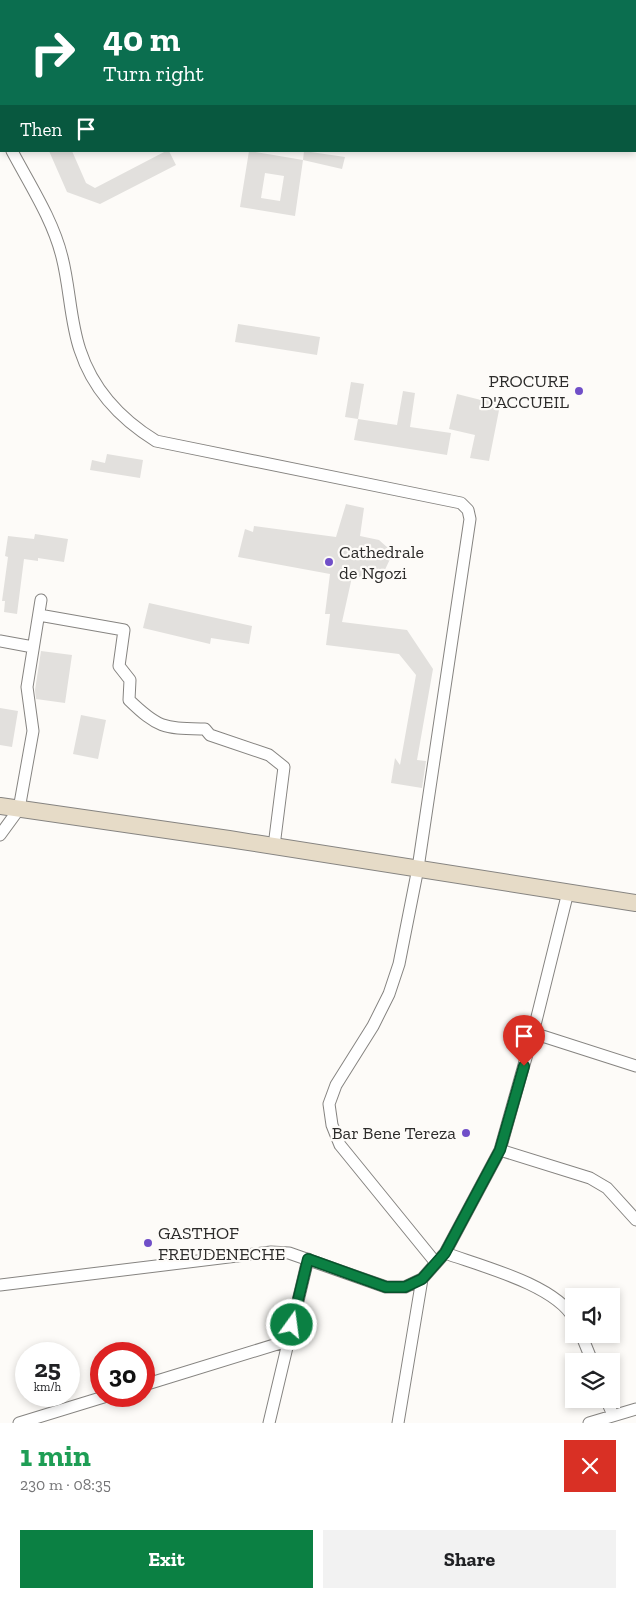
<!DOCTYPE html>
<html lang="en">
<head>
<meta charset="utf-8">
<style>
  body { margin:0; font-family:"Zilla Slab",serif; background:#f2f2f2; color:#202124; height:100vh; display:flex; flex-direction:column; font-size:19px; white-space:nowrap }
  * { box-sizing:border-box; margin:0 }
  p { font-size:16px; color:#757577 }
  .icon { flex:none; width:28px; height:28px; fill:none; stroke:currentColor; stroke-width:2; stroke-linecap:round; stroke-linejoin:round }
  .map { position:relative; height:1423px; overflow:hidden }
  .details { display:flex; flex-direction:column; background:#fff; flex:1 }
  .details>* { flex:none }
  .banner { position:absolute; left:0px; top:0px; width:636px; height:152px; box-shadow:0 2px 8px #0003; background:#0b6e4f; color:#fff; overflow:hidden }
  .buttons { position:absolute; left:565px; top:1288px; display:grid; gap:10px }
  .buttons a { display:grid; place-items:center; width:55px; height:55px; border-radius:0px; background:#fff; box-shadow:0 2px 8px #0003; font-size:25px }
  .speed { position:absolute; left:15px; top:1342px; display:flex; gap:10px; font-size:25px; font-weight:700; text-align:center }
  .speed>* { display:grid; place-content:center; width:65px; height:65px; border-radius:50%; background:#fff; box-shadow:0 2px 8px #0003; line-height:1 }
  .speed small { font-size:12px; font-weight:400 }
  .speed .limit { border:8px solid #d22; background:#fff; color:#111 }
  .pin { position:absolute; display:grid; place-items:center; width:42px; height:42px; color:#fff; margin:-51px -21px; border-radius:50% 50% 50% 0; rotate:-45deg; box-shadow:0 0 5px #0007 }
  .pin .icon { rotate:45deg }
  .me { position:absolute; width:55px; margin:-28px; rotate:14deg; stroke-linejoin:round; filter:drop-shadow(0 0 4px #0008) }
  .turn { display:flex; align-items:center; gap:18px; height:105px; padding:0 20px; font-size:22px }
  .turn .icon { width:65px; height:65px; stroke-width:2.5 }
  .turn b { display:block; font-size:35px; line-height:42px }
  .then { display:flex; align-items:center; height:48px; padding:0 20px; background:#0003; gap:10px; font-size:19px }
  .round { display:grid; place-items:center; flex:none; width:52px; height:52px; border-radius:0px; background:#f2f2f2 }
  .headline { display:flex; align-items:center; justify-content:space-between; height:85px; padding:0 20px }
  h1 { font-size:30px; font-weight:700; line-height:38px; color:#1e9e55 }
  .primary-button { display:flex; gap:10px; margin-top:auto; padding:10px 20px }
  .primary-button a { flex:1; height:58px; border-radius:0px; background:#0b8043; color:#fff; font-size:20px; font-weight:700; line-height:58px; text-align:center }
  .primary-button a+a { background:#f2f2f2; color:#202124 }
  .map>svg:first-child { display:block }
</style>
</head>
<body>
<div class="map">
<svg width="636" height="1423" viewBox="0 0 636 1423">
  <rect width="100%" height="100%" fill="#fdfbf8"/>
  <path fill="#e2e0dd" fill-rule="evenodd" d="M49 151H72L86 183 95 188 166 151H169L176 165 100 204 67 192Z
    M249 151 303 160 295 216 240 207ZM265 173 284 176 280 201 261 198Z
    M304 151 345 157 342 169 303 160Z
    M238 324 320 337 317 355 235 342Z
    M351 382 364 384 358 419 345 417Z
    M403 391 415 393 410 427 451 433 447 455 354 440 358 419 397 425Z
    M457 394 481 400 482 396 501 400 489 461 470 458 475 435 449 429Z
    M107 454 143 460 140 478 90 470 92 460 105 463Z
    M346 504 364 508 360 536 379 540 388 548 391 557 382 576 352 577 342 622 407 630 433 669 417 760 426 761 422 788 391 783 395 758 400 765 416 675 399 654 326 645 330 614H325L330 574 238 557 245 529 253 532 254 526 336 537Z
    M35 534 68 539 64 562 38 558V561L24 559 17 614 4 612 5 601H2L8 557 5 556 8 536 34 539Z
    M149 603 252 626 249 644 211 638 210 644 143 628Z
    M41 651 72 655 65 703 36 699 35 690Z
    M0 708 18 711 12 747 0 745Z
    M81 715 106 720 98 759 73 754Z"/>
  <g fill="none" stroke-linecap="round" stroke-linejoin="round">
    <g stroke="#868481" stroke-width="13">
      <path id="street" d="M0 133 1 134
        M12 151C30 185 53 220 62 257 70 288 70 321 80 350 93 390 122 420 156 441L461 503 468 510 470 519 418 868 399 964 389 994 373 1026 336 1085 329 1104 332 1125 340 1145 436 1263
        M39 615 124 630 119 666 130 680 129 700C159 729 164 728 205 729L210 735 269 755 284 767 274 846
        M0 641 33 647
        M0 835 19 809 33 731 27 687 41 600
        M533 1033 636 1066
        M500 1150 590 1178 607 1188 636 1220
        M445 1253C481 1266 556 1285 574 1319
        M0 1285 271 1252 289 1253 386 1287H405L422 1279 445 1253 500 1150 533 1033 568 892
        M581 1334 592 1361
        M144 1385 287 1341
        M606 1399 613 1415
        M19 1423 107 1396
        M269 1423 308 1259
        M398 1423 422 1279
        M589 1423 636 1409"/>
    </g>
    <g stroke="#868481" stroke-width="18">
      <path id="secondary" d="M0 806 229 839 636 903"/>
    </g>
    <use href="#street" stroke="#fff" stroke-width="11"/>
    <use href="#secondary" stroke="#e6dbc7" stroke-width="16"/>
  </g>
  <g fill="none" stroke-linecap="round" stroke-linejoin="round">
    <g stroke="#07532c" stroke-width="12">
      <path id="route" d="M292 1325 308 1259 386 1287H405L422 1279 445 1253 500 1150 524 1066"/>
    </g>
    <use href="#route" stroke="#0b8043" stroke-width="9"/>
  </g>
  <g fill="#704fc8" stroke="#fdfbf8" stroke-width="2">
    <circle cx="579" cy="391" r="5"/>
    <circle cx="329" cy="562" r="5"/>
    <circle cx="466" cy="1133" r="5"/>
    <circle cx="148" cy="1243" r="5"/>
  </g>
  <g text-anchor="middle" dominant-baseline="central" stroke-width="4.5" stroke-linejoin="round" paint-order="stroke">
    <g font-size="18" fill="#2d2c2b" stroke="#fdfbf8" text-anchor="end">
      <text x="569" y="381">PROCURE<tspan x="569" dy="21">D'ACCUEIL</tspan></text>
      <text x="339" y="552" text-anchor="start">Cathedrale<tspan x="339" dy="21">de Ngozi</tspan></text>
      <text x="456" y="1133">Bar Bene Tereza</text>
      <text x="158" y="1233" text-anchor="start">GASTHOF<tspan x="158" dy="21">FREUDENECHE</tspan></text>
    </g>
  </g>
</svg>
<div class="buttons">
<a><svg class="icon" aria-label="sound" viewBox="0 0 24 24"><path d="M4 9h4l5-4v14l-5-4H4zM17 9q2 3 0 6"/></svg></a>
<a><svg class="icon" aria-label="layers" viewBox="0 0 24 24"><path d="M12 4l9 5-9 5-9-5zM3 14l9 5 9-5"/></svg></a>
</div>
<div class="speed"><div>25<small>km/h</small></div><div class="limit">30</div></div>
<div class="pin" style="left:524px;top:1066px;background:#d93025"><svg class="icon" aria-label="arrive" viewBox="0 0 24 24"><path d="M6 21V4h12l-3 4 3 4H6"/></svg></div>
<svg class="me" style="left:292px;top:1325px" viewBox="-20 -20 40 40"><circle r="17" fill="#0b8043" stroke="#fff" stroke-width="3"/><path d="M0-11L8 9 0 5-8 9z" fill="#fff"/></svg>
<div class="banner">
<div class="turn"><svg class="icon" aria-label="right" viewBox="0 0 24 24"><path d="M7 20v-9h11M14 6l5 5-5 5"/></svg><div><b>40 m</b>Turn right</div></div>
<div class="then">Then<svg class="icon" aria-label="arrive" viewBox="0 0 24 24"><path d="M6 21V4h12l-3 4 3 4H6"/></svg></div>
</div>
</div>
<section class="details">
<div class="headline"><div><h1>1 min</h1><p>230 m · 08:35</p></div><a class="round" style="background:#d93025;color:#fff"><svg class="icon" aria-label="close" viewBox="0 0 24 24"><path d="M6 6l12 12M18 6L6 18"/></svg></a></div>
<div class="primary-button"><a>Exit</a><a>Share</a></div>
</section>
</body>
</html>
